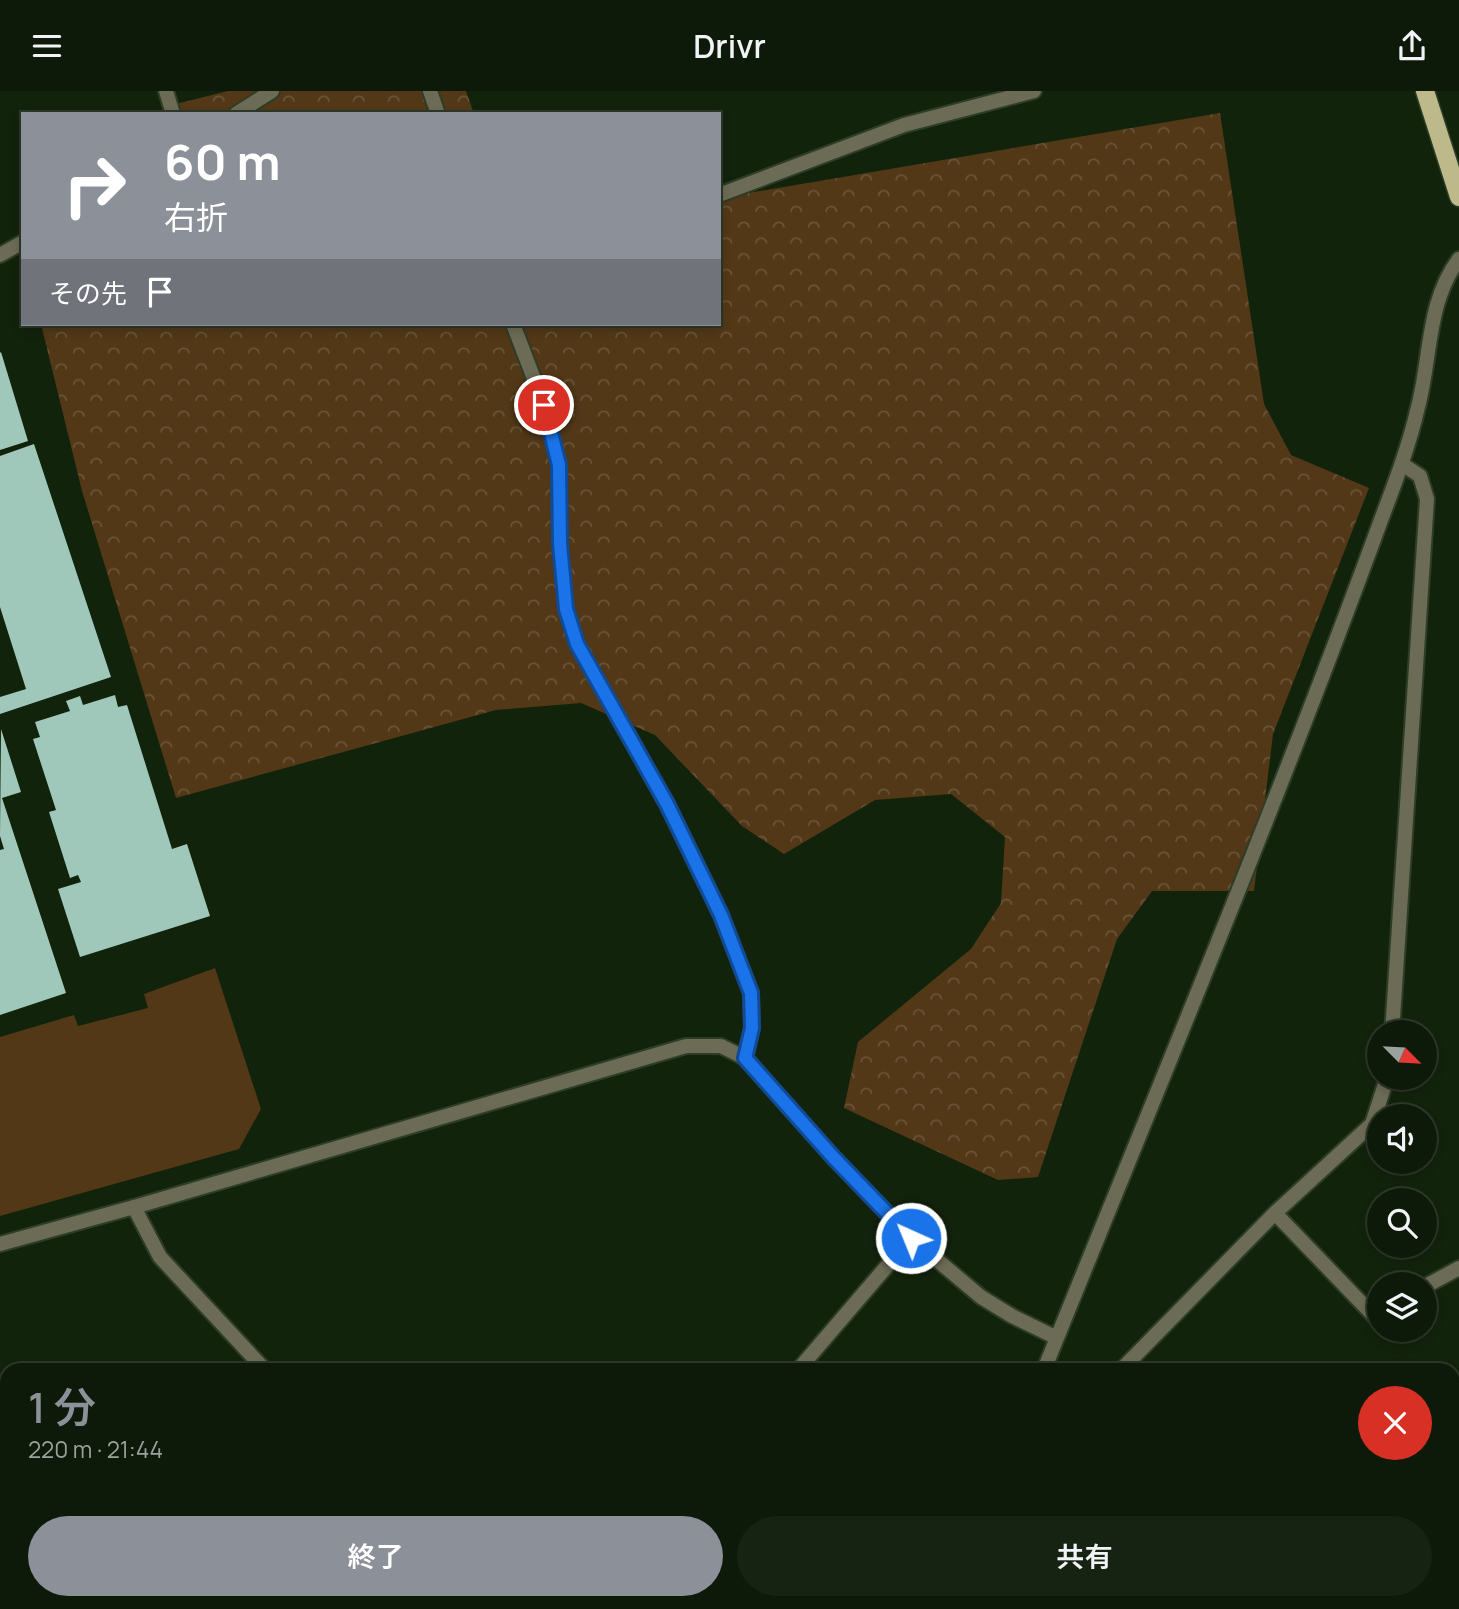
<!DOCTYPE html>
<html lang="ja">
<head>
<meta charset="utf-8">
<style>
  body { margin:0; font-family:Manrope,"Noto Sans JP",sans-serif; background:#172312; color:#f1f3f6; height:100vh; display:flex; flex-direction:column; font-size:26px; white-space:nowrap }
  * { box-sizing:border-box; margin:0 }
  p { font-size:23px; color:#9ba19c }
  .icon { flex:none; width:38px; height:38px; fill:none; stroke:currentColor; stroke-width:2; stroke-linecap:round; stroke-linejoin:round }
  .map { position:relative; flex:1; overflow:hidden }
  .panel { position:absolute; left:0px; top:1272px; width:1460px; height:247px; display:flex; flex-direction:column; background:#0e1a09; border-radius:21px 21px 0 0; box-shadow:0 4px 10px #0003,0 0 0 2px #2e382a }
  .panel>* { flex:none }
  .guide { position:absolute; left:21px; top:21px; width:700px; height:214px; border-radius:0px; box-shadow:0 4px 10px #0003,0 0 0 2px #2e382a; background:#8c9099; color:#fff; overflow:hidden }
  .needle { width:46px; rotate:114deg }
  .buttons { position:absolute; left:1367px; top:929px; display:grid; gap:14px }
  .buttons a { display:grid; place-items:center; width:70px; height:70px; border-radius:50%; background:#0e1a09; box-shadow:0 4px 10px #0003,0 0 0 2px #2e382a; font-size:35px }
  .pin { position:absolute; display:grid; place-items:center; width:60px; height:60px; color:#fff; margin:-30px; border:4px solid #fff; border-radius:50%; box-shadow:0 2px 7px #0007 }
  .me { position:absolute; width:77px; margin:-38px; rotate:316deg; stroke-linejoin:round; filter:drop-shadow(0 0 5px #0008) }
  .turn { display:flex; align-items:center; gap:24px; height:147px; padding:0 28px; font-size:32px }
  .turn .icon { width:91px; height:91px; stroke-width:2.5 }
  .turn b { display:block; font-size:49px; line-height:60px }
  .then { display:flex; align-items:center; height:66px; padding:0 28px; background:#0003; gap:14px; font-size:26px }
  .round { display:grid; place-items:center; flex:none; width:74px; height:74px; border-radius:37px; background:#172312 }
  .head { display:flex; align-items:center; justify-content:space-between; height:119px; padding:0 28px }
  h1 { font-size:42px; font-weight:600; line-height:52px; color:#8c9099 }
  .primary-button { display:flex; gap:14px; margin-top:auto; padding:14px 28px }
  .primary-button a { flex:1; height:80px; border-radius:42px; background:#8c9099; color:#fff; font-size:28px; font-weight:600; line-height:80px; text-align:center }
  .primary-button a+a { background:#172312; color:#f1f3f6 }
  header { display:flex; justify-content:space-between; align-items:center; height:91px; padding:0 28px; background:#0e1a09; font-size:32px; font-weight:600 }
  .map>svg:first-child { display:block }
</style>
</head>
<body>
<header><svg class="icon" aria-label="menu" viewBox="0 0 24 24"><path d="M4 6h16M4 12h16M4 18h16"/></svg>Drivr<svg class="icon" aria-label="share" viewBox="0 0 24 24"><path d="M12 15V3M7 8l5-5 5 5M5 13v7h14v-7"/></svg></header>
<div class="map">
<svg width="1459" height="1518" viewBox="0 0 1459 1518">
  <defs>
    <pattern id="forest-crowns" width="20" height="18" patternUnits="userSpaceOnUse" patternTransform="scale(1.75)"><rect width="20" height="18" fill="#523817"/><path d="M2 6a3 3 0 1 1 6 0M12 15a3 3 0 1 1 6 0" fill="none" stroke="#6a5438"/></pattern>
  </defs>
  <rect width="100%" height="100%" fill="#12230c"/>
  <path fill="url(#forest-crowns)" d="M228 0H466L474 23H171L168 15Z
    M1220 22 1264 313 1291 364 1369 397 1273 643 1254 800H1152L1117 848 1038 1086 998 1089 844 1017 858 951 971 858 1001 812 1005 746 951 703 875 709 784 763 742 735 655 644 581 612 496 619 176 707 82 400 41 233H719V107Z"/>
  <path fill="#523817" d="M215 877 261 1018 239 1058 0 1125V946L74 924 78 935 148 917 144 903Z"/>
  <path fill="#a0c8ba" d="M1 261 28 350 0 359V262Z
    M34 353 111 586 0 623V606L26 598 0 516V365Z
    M115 604 118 616 127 614 172 758 187 753 210 825 80 866 58 798 81 791 78 784 70 787 49 721 56 719 33 648 40 646 35 631 70 620 66 610 80 605 83 614Z
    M1 638 21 701 2 707 66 902 0 924V759L4 758 0 745Z"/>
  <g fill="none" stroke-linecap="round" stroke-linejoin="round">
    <g stroke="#2d3d27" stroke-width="18">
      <path id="service" d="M1156 1512 1162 1518
        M1369 1512 1370 1518
        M1127 1518 1133 1512
        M1200 1518 1206 1512
        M1258 1518 1264 1512
        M1313 1518 1319 1512"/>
    </g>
    <g stroke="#2d3d27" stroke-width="18">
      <path id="minor" d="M166 0 173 23
        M430 0 438 23
        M236 23 272 0
        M719 104 904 34 1034 0
        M0 164 23 151
        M513 233 544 314 559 374 560 453 566 518 577 553 667 713 721 824 751 902 752 937 745 967
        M1392 942 1427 408 1420 385 1402 373
        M134 1116 160 1166 265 1279
        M1275 1122 1374 1225 1379 1222
        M1424 1196 1459 1177
        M798 1279 911 1147
        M1121 1279 1275 1122 1372 1033 1387 987
        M502 1512 508 1518
        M596 1518 601 1512"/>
    </g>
    <g stroke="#2d3d27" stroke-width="18">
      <path id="tertiary" d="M0 1153 134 1116 686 955H721L745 967 833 1066 911 1147 981 1206 1012 1225 1057 1247
        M1044 1279C1158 997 1276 716 1381 429 1395 392 1409 355 1418 316 1431 267 1427 210 1459 168
        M930 1518 934 1512"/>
    </g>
    <g stroke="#2d3d27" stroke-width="21">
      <path id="primary" d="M1425 0 1459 106"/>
    </g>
    <use href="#service" stroke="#6c6b55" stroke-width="14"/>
    <use href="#minor" stroke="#6c6b55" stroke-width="14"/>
    <use href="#tertiary" stroke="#6c6b55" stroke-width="14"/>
    <use href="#primary" stroke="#bdb98b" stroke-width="18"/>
  </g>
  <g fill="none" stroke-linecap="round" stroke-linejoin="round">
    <g stroke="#114b97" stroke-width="18">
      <path id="route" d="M544 314 559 374 560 453 566 518 577 553 667 713 721 824 751 902 752 937 745 967 833 1066 911 1147"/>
    </g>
    <use href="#route" stroke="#1a73e8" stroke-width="12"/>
  </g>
</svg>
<div class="buttons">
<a><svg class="needle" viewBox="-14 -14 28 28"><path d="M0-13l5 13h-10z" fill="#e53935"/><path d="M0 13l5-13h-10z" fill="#9ba19c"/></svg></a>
<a><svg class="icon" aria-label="sound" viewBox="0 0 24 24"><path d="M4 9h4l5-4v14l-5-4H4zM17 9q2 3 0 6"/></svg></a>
<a><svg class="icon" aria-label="search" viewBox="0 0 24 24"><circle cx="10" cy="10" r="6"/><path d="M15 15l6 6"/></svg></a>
<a><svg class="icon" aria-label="layers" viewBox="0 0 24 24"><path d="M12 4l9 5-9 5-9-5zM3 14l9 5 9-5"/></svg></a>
</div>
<div class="pin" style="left:544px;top:314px;background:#d93025"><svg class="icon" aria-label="arrive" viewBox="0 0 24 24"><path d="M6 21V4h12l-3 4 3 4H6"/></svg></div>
<svg class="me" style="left:911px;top:1147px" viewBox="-20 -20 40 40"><circle r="17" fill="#1a73e8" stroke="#fff" stroke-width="3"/><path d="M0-11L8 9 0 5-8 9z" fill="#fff"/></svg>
<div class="guide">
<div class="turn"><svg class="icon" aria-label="right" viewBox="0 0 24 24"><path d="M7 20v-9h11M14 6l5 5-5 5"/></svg><div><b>60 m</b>右折</div></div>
<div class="then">その先<svg class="icon" aria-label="arrive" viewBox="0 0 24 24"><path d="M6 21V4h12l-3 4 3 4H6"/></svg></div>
</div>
<section class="panel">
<div class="head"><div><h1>1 分</h1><p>220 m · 21:44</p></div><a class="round" style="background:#d93025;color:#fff"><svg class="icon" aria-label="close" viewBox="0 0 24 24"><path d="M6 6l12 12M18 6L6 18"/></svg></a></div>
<div class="primary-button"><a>終了</a><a>共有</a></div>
</section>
</div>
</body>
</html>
